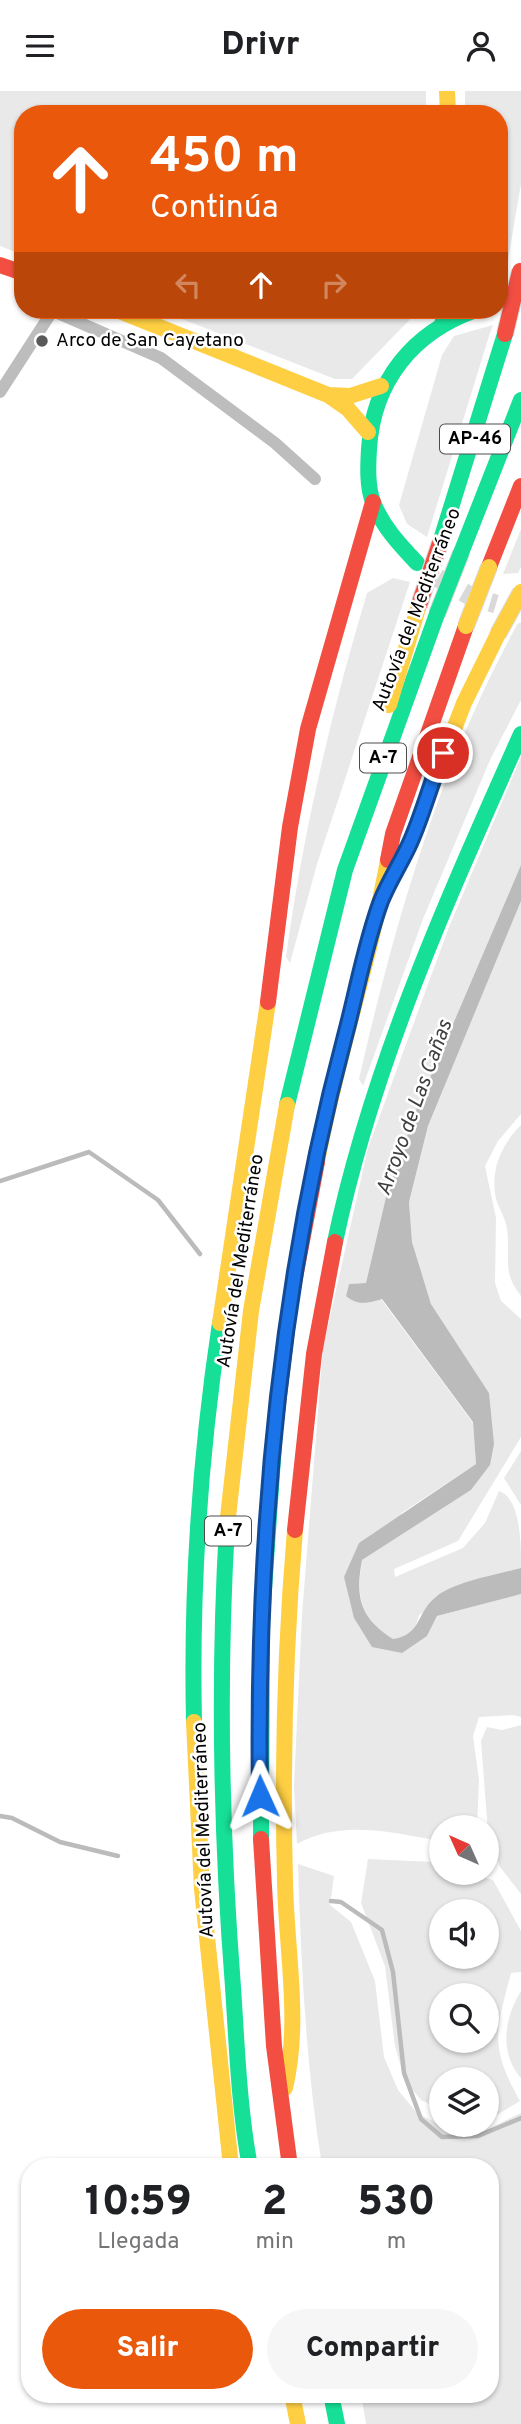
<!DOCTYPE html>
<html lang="es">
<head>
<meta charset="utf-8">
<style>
  body { margin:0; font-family:Overpass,sans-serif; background:#f6f6f6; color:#202124; height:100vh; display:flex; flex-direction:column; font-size:26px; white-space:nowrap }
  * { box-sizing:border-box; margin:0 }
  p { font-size:23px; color:#757577 }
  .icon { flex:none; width:38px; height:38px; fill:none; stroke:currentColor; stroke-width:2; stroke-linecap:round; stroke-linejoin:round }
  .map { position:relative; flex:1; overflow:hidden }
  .sheet { position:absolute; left:21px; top:2067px; width:478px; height:245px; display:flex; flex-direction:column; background:#fff; border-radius:28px; box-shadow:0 2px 5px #0004 }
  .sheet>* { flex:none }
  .banner { position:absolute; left:14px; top:14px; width:494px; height:214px; border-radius:28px; box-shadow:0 2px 5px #0004; background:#ea580c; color:#fff; overflow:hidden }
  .needle { width:46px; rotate:315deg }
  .fabs { position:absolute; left:429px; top:1724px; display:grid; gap:14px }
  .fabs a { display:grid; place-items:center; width:70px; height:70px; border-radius:50%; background:#fff; box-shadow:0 2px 5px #0004; font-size:35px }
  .pin { position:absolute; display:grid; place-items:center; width:60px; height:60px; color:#fff; margin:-30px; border:4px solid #fff; border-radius:50%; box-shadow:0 2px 7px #0007 }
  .me { position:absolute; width:77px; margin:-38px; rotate:359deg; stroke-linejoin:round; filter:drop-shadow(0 0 5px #0008) }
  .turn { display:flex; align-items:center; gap:24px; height:147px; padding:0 21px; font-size:32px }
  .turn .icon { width:91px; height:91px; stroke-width:2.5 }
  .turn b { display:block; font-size:49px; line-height:60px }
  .lanes { display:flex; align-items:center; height:66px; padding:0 21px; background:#0003; justify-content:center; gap:35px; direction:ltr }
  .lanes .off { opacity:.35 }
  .eta { display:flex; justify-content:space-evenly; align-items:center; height:119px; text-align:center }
  .eta b { font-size:42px; font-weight:800; line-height:49px }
  .cta { display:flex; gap:14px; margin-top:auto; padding:14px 21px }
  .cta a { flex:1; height:80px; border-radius:42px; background:#ea580c; color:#fff; font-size:28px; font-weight:800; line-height:80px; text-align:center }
  .cta a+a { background:#f6f6f6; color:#202124 }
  header { display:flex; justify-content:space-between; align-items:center; height:91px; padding:0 21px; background:#fff; font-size:32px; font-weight:800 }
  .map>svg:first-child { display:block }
</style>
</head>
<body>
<header><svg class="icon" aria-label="menu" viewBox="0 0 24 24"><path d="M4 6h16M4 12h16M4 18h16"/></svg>Drivr<svg class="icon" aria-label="person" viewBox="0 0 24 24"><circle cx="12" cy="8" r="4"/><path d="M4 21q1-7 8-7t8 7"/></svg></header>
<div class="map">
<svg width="521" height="2333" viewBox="0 0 521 2333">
  <rect width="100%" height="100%" fill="#fff"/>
  <path fill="#e9e9e9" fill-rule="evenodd" d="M0 0H426V23H23V164L0 155Z
    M465 0H521V93L506 181 499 183V23H465Z
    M159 219H419L352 288H335Z
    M493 234 489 245 427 446 407 433 399 414 442 264 454 245Z
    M521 438V476L518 482 503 483Z
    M393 487 410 491 317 773 290 872 286 866C303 742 331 622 367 502Z
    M518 532H521V609L490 669 423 828 363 995 359 988C395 830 440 674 518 532Z
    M521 666V774L415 1022 386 1106 366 1192 349 1193 346 1205 381 1208 473 1332 476 1373 403 1421 344 1486 372 1556 427 1545 437 1525 521 1503V1626L513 1624 479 1626 473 1645 479 1689 477 1736H441V1750C392 1742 343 1728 297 1753L294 1695 302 1524 323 1257 368 1057 449 836Z
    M521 810V1023L498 1050 485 1075 496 1127 495 1192 501 1210 521 1228V1346L458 1450 394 1478 395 1486 463 1457 485 1432 499 1400C521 1407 521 1453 521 1477L469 1492 419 1524C415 1541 410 1545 393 1548 360 1526 356 1507 362 1469L471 1399 490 1374 489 1302 431 1213 412 1151 409 1111 428 1035Z
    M521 1034V1205C501 1180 511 1167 507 1138 506 1128 499 1118 496 1108 490 1079 501 1054 521 1034Z
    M521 1360V1414L504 1387Z
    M521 1634V1803L500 1776 488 1741 481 1650 487 1636 502 1639Z
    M368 1768 434 1771 441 1773V1782H469L493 1789 521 1840V1881L511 1882C496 1940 489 1955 520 2010L487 2030 486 1988H441V2019L421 2009 405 1990 395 1955 385 1875 361 1812ZM441 1820H486V1866H441ZM441 1904H486V1950H441Z
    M298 1773 334 1785 330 1814 351 1831 375 1890 384 1966 398 1999 417 2022 450 2039 484 2040 521 2022V2333H366L361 2303H490V2076L322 2075C306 1976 301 1874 298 1773Z
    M521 1900V1987C499 1962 504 1927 521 1900Z"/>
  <path fill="#bbb" d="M521 774V810L428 1035 409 1111 412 1151 431 1213 489 1302 494 1353 490 1374 471 1399 362 1469C355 1506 360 1527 393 1548 423 1543 415 1522 437 1505 454 1491 499 1483 521 1477V1503L437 1525 427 1545 402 1562 372 1556 354 1527 344 1486 359 1452 476 1373 473 1331 382 1208C368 1212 358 1215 346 1205L349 1193 366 1192 386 1106 415 1022Z"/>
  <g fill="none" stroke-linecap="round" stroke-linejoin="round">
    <path stroke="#bbb" stroke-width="4.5" d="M0 1090 89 1061 158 1109 200 1163
      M0 1725 12 1727 60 1751 118 1765
      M331 1810 341 1811 382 1839 393 1881 404 1982 421 2028 442 2046 478 2045 521 2027"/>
    <path stroke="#d9d9d9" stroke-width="19" stroke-dasharray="19 10" stroke-linecap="butt" d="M438 487 472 506 496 513"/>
    <path stroke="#bdbdbd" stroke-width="12" d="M53 220 161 267 275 352 315 388
      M0 301 53 219"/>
    <path stroke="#16e098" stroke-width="16" d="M442 233 446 219
      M440 452 505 243
      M461 462 521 309
      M417 472C400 454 382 435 373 411 367 395 368 375 369 358 373 290 413 241 476 219
      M287 1014 345 779 437 523
      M335 1151C372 974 448 807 521 643
      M227 1435C218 1589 221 1742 233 1896 237 1956 239 2017 250 2076
      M194 1631C191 1498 200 1364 220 1232
      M261 1748 262 1528 275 1338
      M331 2303 337 2333"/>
    <path stroke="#ffcf43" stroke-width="16" d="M447 0 448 23
      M117 219 328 304 348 318 368 341
      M328 304 350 305 381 295
      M389 614 419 514
      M393 785 411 750 464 612 498 543
      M317 1071C336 969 370 870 388 769
      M220 1232 268 911
      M227 1435 251 1220 287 1014
      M194 1631 202 1798 231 2076
      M285 1997C301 1930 286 1858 285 1790 282 1673 285 1556 295 1439
      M292 2303 298 2333"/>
    <path stroke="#f24e42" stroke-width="16" d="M0 174 23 182
      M489 476 521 395
      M388 769 393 743 466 535
      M268 911 290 736 308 638 373 411
      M275 1338 290 1213 317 1071
      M295 1439 314 1263 335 1151
      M261 1748 274 1955 290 2076"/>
    <g stroke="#dbdbdb" stroke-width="18" stroke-linecap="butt">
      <path id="fast-bridge" d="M437 523 461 462"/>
    </g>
    <g stroke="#dbdbdb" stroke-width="18" stroke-linecap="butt">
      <path id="slow-bridge" d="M466 535 489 476
        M498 543 521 501"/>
    </g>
    <g stroke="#dbdbdb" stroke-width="18" stroke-linecap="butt">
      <path id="jam-bridge" d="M505 243 520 180
        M419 514 440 452"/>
    </g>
    <use href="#fast-bridge" stroke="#16e098" stroke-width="16"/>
    <use href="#slow-bridge" stroke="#ffcf43" stroke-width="16"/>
    <use href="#jam-bridge" stroke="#f24e42" stroke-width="16"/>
  </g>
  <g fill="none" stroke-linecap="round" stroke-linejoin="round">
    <g stroke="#114b97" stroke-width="18">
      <path id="route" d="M260 1705C256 1450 279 1192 345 945 357 900 365 853 381 810 389 790 401 772 410 752 423 723 431 691 443 662"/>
    </g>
    <use href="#route" stroke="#1a73e8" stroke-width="12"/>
  </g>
  <circle fill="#595959" stroke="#fff" stroke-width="2.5" cx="42" cy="250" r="7"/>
  <g text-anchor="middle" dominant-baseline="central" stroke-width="5" stroke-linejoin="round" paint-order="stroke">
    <g fill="#fff" stroke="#4c4c4c" stroke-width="2">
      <rect x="440" y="333.5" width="70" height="29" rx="5"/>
      <rect x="360" y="652.5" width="46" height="29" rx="5"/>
      <rect x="205" y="1425.5" width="46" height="29" rx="5"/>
    </g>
    <g font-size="18" font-weight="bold" fill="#000">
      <text x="475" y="348">AP-46</text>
      <text x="383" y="667">A-7</text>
      <text x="228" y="1440">A-7</text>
    </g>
    <g font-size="19" fill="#000" stroke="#fff" text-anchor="start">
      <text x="56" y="250">Arco de San Cayetano</text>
    </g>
    <g font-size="19" fill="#000" stroke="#fff">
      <text transform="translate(417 519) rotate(-69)">Autovía del Mediterráneo</text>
      <text transform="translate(241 1170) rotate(-81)">Autovía del Mediterráneo</text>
      <text transform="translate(204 1739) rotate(-92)">Autovía del Mediterráneo</text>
    </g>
    <g font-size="21" font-style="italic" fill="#3f3f3f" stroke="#fff">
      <text transform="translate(415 1017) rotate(-70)">Arroyo de Las Cañas</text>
    </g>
  </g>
</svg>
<div class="fabs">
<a><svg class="needle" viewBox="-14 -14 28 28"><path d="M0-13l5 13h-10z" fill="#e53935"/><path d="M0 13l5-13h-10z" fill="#757577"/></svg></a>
<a><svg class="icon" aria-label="sound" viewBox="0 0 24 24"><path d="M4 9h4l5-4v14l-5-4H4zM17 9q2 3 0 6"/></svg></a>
<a><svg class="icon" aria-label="search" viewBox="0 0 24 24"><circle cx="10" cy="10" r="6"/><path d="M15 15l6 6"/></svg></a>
<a><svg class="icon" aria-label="layers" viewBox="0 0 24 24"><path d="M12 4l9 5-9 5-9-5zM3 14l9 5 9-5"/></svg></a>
</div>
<div class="pin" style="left:443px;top:662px;background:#d93025"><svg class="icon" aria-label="arrive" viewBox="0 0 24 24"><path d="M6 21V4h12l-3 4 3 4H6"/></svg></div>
<svg class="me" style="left:260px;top:1705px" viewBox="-20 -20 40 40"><path d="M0-17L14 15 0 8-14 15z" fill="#1a73e8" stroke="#fff" stroke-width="4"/></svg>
<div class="banner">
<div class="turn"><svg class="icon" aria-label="ahead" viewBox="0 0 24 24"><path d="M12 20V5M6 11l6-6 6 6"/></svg><div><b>450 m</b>Continúa</div></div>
<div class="lanes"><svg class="icon off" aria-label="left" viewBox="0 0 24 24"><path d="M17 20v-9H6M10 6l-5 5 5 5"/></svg><svg class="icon" aria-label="ahead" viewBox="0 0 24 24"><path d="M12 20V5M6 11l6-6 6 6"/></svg><svg class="icon off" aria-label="right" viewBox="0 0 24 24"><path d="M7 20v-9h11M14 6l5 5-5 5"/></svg></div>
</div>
<section class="sheet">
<div class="eta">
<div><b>10:59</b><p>Llegada</p></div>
<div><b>2</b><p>min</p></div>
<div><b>530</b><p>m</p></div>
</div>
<div class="cta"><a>Salir</a><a>Compartir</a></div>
</section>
</div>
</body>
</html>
